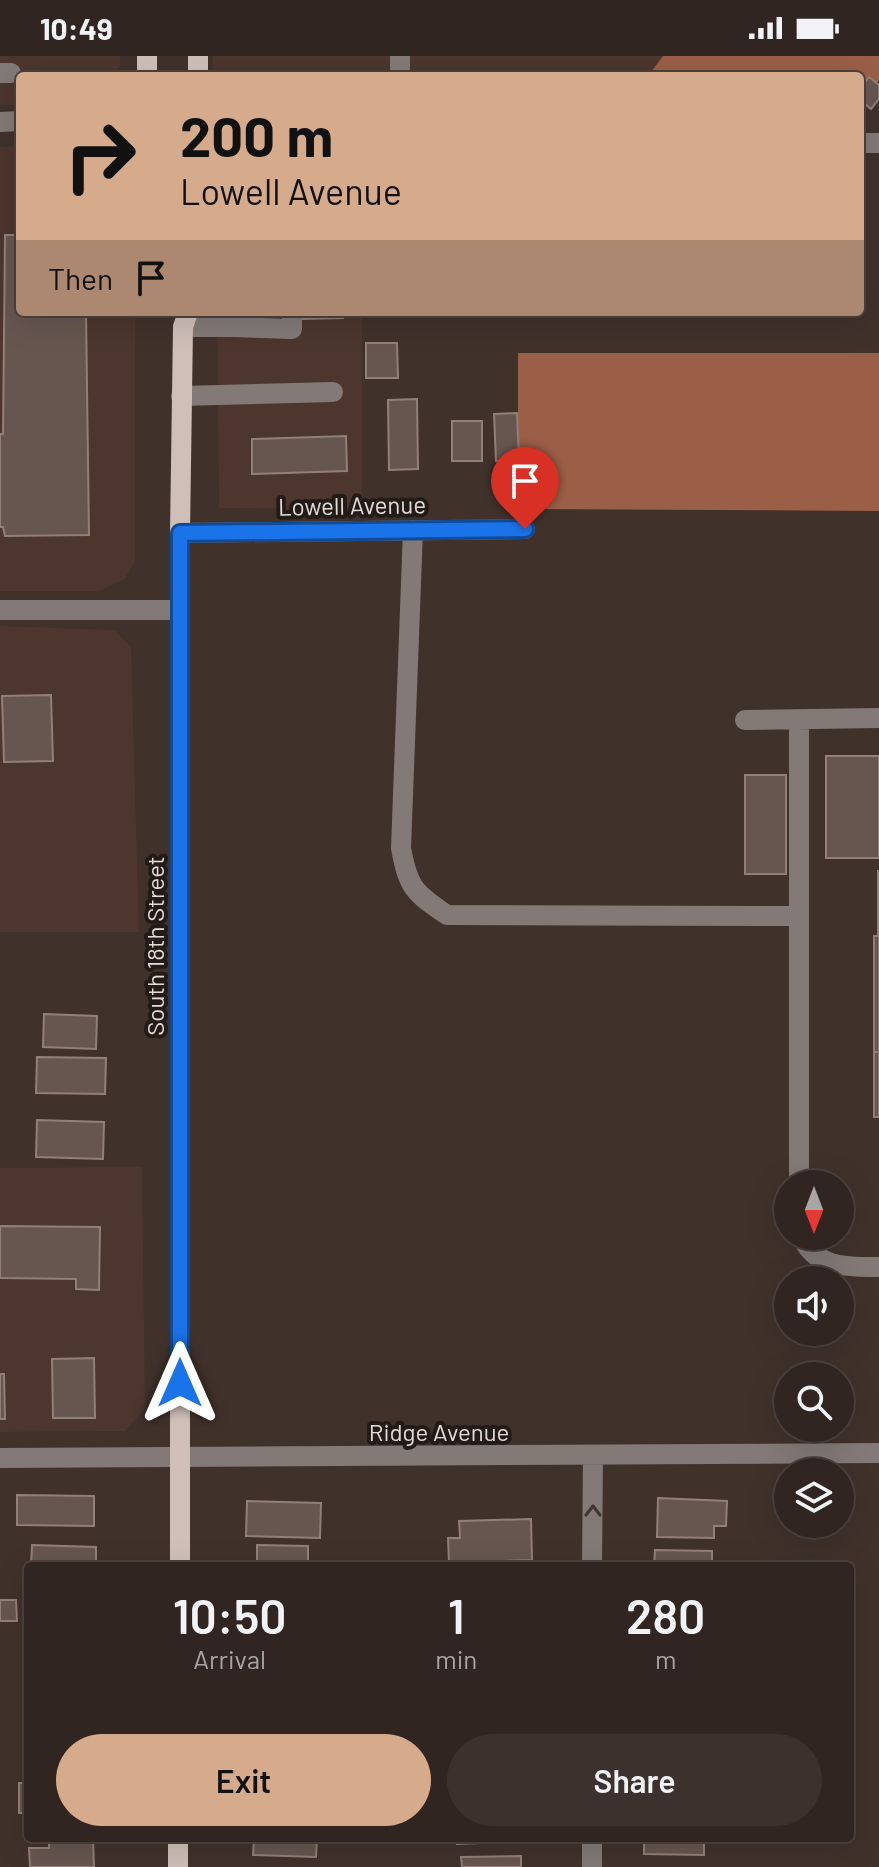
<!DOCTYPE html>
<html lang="en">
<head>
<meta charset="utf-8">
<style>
  body { margin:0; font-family:Barlow,sans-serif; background:#3c312d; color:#f1f3f6; height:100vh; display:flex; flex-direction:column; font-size:30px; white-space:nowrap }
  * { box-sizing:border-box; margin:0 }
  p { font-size:26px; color:#a8a5a5 }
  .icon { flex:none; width:44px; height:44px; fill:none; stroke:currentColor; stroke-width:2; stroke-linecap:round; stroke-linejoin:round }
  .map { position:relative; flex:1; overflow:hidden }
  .sheet { position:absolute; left:24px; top:1506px; width:830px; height:280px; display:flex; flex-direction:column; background:#302520; border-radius:8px; box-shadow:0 8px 32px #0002,0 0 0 2px #4b423e }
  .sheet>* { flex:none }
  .guide { position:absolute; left:16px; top:16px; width:848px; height:244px; border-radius:8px; box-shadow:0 8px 32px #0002,0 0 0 2px #4b423e; background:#d6ab8b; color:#111; overflow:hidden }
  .needle { width:52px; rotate:180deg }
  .buttons { position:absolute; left:774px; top:1114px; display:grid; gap:16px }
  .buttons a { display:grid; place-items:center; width:80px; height:80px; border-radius:50%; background:#302520; box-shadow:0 8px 32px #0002,0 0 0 2px #4b423e; font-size:40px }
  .pin { position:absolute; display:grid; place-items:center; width:68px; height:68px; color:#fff; margin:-82px -34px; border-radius:50% 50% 50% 0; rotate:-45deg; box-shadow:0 0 8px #0007 }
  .pin .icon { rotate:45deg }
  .me { position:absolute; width:88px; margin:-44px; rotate:0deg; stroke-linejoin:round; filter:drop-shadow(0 0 6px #0008) }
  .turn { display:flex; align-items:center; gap:28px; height:168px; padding:0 32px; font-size:36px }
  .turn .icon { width:104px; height:104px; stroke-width:2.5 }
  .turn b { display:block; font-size:56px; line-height:68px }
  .then { display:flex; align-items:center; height:76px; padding:0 32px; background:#0003; gap:16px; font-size:30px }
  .eta { display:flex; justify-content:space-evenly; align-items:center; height:136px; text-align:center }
  .eta b { font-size:48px; font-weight:600; line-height:56px }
  .action { display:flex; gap:16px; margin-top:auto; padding:16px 32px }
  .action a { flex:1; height:92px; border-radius:48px; background:#d6ab8b; color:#111; font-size:32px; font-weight:600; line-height:92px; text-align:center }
  .action a+a { background:#3c312d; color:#f1f3f6 }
  .status { display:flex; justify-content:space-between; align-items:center; height:56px; padding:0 40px; background:#302520; direction:ltr }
  .status svg { height:22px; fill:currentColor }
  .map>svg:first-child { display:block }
</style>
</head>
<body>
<div class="status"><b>10:49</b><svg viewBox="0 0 49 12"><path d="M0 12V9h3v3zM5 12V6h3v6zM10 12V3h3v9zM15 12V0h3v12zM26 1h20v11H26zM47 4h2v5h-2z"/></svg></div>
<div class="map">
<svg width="879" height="1811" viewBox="0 0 879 1811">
  <rect width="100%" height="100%" fill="#40312b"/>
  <path fill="#4c362d" d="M0 0H120V10L113 20H20V49H0Z
    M213 0H663L648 20H213Z
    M20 90V256H135V504L125 523 100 535H0V91Z
    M217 256H362V453L219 452Z
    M0 570 114 574 131 591 139 876H0Z
    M142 1111 145 1353 125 1375 0 1376V1112Z"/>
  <path fill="#9b5e46" d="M663 0H879V25L860 55V20H648Z
    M518 297H879V455L518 453Z"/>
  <path fill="#675650" stroke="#927f78" stroke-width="2" d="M869 21 879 29V43L871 53 860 44V33Z
    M5 179H20V256H86L89 479 5 480 3 471H0V378H3Z
    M301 256H343V262L302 263Z
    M366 287H397L398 322H366Z
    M417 343 418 413 389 414 388 344Z
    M517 357 519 404 496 405 494 358Z
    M452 365H482V405H452Z
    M346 380 347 415 252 418V383Z
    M51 639 53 705 4 706 2 640Z
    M826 700H879V802H826Z
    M745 719H786V818H745Z
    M878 815H879V880H878Z
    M874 880H879V996H874Z
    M44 958 97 960 96 993 43 991Z
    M874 996H879V1061H874Z
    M37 1001 106 1002 105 1038 36 1037Z
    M37 1064 104 1066 103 1103 36 1101Z
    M0 1170 100 1171 99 1234 76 1233V1223L0 1222Z
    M94 1302 95 1362H53L52 1303Z
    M0 1318H4L5 1363H0Z
    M17 1439 94 1440V1470L17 1469Z
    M658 1442 727 1445 726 1470H714V1482L657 1481Z
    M247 1445 321 1447 320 1482 246 1480Z
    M531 1463 532 1504 449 1507 448 1482H460L459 1465Z
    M32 1489 96 1491V1510H31Z
    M257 1489 308 1490V1510H257Z
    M655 1494 712 1495V1510H654Z
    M0 1544H16L17 1565H0Z
    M19 1727H28V1757H19Z
    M49 1782H93L94 1811H30L29 1792H49Z
    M254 1782H317L316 1801 253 1799Z
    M457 1782H506V1786L457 1788Z
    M644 1782H704V1799L644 1798Z
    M521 1800V1811H462L461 1801Z"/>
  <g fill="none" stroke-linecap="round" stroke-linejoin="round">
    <path stroke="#837a77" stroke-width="20" d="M0 17H11
      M400 20V0
      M0 66 20 65
      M860 87H879
      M183 271H235V256
      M235 271 292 273V256
      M181 340 333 336
      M413 474 401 792C408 831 414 837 447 859L799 860
      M180 477 525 473
      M0 554H180
      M745 664 879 662
      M799 664V1128
      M802 1180C814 1213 850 1211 879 1211
      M0 1402 879 1397
      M592 1510 593 1400
      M592 1811V1782"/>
    <path stroke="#d0bfb9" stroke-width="20" d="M147 0V20
      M198 0V20
      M180 1510V477L183 271 188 256
      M178 1811V1782"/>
  </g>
  <defs><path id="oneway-chevron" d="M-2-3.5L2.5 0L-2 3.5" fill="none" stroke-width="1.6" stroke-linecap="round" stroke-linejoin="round" transform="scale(2)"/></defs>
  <use stroke="#3f3834" href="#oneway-chevron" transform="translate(593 1455) rotate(-90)"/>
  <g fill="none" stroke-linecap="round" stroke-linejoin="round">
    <g stroke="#114b97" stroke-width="20">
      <path id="route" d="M180 1327V477L525 473"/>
    </g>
    <use href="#route" stroke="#1a73e8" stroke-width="14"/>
  </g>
  <g text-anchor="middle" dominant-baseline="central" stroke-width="8" stroke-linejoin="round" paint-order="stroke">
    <g font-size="24" fill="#e4dad6" stroke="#221b18">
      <text transform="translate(352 449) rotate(-1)">Lowell Avenue</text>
      <text transform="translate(154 890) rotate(-90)">South 18th Street</text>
      <text x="439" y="1375">Ridge Avenue</text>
    </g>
  </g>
</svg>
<div class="buttons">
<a><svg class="needle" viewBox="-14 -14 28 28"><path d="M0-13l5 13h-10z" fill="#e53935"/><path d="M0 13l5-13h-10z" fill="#a8a5a5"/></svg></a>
<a><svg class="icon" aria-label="sound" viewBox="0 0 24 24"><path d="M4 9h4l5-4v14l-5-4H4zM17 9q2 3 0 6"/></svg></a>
<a><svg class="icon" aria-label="search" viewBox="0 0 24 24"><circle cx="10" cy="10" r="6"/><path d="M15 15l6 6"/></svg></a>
<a><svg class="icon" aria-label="layers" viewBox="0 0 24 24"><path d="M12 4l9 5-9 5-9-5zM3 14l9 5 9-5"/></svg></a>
</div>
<div class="pin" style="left:525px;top:473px;background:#d93025"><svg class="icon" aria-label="arrive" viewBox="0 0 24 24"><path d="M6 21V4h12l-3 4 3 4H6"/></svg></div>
<svg class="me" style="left:180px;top:1327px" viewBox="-20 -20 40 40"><path d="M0-17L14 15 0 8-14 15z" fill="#1a73e8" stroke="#fff" stroke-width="4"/></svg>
<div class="guide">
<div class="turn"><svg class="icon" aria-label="right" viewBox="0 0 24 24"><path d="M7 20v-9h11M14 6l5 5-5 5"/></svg><div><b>200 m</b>Lowell Avenue</div></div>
<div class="then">Then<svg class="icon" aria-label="arrive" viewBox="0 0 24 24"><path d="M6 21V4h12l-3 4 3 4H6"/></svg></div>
</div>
<section class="sheet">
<div class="eta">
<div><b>10:50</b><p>Arrival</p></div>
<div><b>1</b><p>min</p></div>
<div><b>280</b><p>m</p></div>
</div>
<div class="action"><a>Exit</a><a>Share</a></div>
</section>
</div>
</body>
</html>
